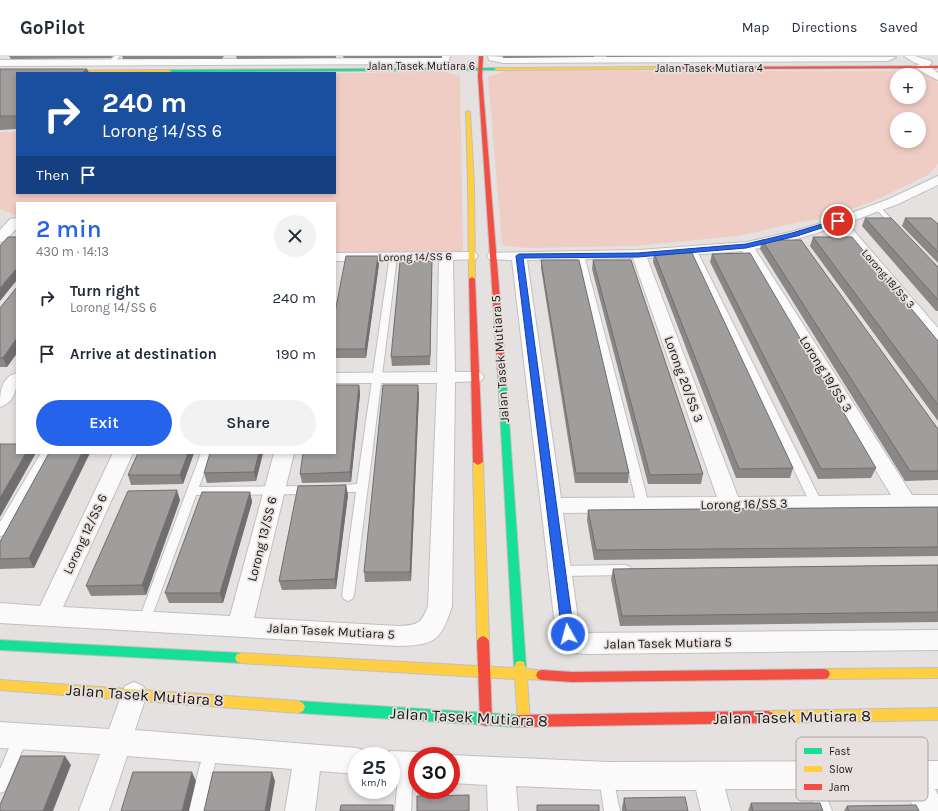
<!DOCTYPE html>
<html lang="en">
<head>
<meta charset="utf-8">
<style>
  body { margin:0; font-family:Karla,sans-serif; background:#f2f2f3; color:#1f2937; height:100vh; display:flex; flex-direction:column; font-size:15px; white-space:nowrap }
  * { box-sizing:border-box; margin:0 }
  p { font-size:13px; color:#747a83 }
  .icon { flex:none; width:22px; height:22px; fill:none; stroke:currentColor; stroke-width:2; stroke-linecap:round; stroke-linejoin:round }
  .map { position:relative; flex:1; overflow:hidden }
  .side { position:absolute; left:16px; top:146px; width:320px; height:252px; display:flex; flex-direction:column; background:#fff; border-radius:0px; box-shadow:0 2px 6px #0003 }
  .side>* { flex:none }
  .top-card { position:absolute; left:16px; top:16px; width:320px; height:122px; border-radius:0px; box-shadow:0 2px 6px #0003; background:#1a4fa0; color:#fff; overflow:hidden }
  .fabs { position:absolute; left:890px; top:12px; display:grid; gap:8px }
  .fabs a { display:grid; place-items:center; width:36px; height:36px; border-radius:50%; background:#fff; box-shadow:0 2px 6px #0003; font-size:20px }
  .speed { position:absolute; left:348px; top:691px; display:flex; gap:8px; font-size:20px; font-weight:700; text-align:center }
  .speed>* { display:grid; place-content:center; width:52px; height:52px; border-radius:50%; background:#fff; box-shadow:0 2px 6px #0003; line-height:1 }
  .speed small { font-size:10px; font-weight:400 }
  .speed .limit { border:6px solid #d22; background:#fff; color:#111 }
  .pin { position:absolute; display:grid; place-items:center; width:34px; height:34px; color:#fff; margin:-17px; border:2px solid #fff; border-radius:50%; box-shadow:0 1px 4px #0007 }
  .me { position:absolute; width:44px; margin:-22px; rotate:353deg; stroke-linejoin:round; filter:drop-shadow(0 0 3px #0008) }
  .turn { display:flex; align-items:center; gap:14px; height:84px; padding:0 20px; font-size:18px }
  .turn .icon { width:52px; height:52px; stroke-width:2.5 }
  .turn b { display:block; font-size:28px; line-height:34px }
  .then { display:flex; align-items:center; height:38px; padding:0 20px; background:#0003; gap:8px; font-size:15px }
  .round { display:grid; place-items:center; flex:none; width:42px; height:42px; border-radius:21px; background:#f2f2f3 }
  .headline { display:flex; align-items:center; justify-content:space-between; height:68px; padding:0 20px }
  h1 { font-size:24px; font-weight:600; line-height:30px; color:#2563eb }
  .cta { display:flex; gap:8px; margin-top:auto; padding:8px 20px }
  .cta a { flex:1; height:46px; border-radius:24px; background:#2563eb; color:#fff; font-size:16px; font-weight:600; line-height:46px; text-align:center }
  .cta a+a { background:#f2f2f3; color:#1f2937 }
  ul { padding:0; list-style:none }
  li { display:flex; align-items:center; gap:12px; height:56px; padding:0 20px }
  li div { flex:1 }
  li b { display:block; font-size:15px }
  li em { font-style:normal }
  header { display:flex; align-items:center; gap:24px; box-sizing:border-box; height:56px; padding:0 20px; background:#fff; border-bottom:1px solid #e0e1e3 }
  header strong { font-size:19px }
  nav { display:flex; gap:22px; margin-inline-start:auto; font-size:14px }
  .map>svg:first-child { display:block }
</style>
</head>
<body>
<header>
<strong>GoPilot</strong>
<nav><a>Map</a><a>Directions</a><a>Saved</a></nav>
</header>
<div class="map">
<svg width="938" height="755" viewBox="0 0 938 755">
  <rect width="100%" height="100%" fill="#e5e1e1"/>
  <path fill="#efcdc4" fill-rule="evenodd" d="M504 15H925L938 27V108L928 119 874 145 829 161 800 166 738 180 635 190 527 192 502 189 488 21ZM897 19H919V41H897ZM897 63H919V85H897Z
    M444 16 460 20 463 196H335V147H17V160L0 153V76H17V137H335V17Z"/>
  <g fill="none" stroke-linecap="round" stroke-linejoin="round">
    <g stroke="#c2bfbf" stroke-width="2">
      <path id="lane" d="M115 0H120L113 7H109V5Z
        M875 150H879L899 171V173H895L875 152Z
        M690 193H693L697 195 822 447 820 450H812L810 447 689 195Z
        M577 197H580L584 199 649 449 647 452H639L637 449 576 199Z
        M390 199H393L397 201 354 540 352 543 348 545 344 543 342 540 356 436H330L329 433 330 430 357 428Z
        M41 397H51L4 479 0 480V466Z
        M201 397H211L199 431 310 430 314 431 315 434 314 437 310 438 196 439 150 566 149 570 144 571 139 570 138 566Z
        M626 509 630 511 632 514 630 517 626 519 561 520 557 518 555 515 557 512 561 510Z
        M21 674 26 676 28 681 5 735 0 737V713L16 676Z
        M211 687 216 689 218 694 204 755H188L204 694 206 689Z
        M406 702 411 704 413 709 411 755H395L399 709 401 704Z
        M812 713 817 715 832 755H816L804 720 807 715Z
        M607 715 612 717 620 755H604L599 722 602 717Z"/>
    </g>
    <g stroke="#c2bfbf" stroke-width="2">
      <path id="street" d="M442 0H450L449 5 436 8 0 10V4L436 2Z
        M488 0 503 1H896L888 5 503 7 489 4Z
        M904 0H915L931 5 932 7 928 10 915 7Z
        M920 8 932 12 938 17V24C935 23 917 13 916 11L917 9Z
        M938 120V129L898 148 847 167 938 272V287L932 285 836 171 800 182 755 193 912 439H938V453L563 457 580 577 938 574V594L588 598 573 597 564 594 556 578 512 204 489 203 487 200 489 197 639 194 747 186 791 176 841 161 889 143ZM742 195 891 439 738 441 647 202ZM633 202 717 441 561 442 527 204Z
        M15 162 17 163V172L5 185 0 186V174L10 163Z
        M471 196 476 197 478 200 476 203 453 204 455 316H475L481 317 484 321 481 325 455 326 452 550C441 585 435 589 398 590L0 567V547L40 550 113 397H133L63 551 230 560 274 397H294L254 562 398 570C417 569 421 569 428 550L437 327H335V317L437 316 439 204 335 205V197Z
        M17 317C17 331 16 346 0 351 0 336 1 321 17 317Z
        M134 626 143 630 147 638 135 674 357 692 367 696 369 700H357V718L320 715 315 755H285L292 713 127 700 109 755H79L100 698 0 692V666L109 673 125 630Z
        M391 695 417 696 426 700H417V724L391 721V700H380Z
        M451 699 607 706 938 705V733H935L938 739V755H915L905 733H725L731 755H701L696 734H607L516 730 518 755H488L487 729 451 727V700H450Z"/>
    </g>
    <g stroke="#c2bfbf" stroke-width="2">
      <path id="fast" d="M496 12 497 14 170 16 168 15 170 14Z
        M499 318H505L506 320 526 610 524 614 520 615 516 614 514 610 498 320Z
        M0 584 241 597 245 598 247 602 245 606 241 607 0 594Z
        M299 645 518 659 523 661 524 665 523 669 518 671 299 657 295 655 293 651 295 647Z"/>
    </g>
    <g stroke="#c2bfbf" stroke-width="2">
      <path id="slow" d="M658 11 659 13 496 14 494 13 496 12Z
        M170 14 171 16 0 17V15Z
        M468 55 470 56 474 128 475 223 472 225 469 223 468 128 466 56Z
        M478 403 483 406 489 585 487 588 483 590 479 588 477 585 473 406Z
        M241 597 514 612 516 606 520 605 524 606 526 613 546 615 548 619 546 623 542 624 527 623 530 665 529 669 524 671 519 669 518 665 515 623 241 607 237 606 235 602 237 598Z
        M938 612V622L824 623 820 622 818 618 820 614 824 613Z
        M0 624 299 645 303 647 305 651 303 655 299 657 0 634Z
        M938 652V664L768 667 763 665 762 661 763 657 768 655Z"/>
    </g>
    <g stroke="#c2bfbf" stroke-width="2">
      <path id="jam" d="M479 0H483L482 20 506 320 502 322 498 320 478 20Z
        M938 10V12L658 13 656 12 658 11Z
        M472 221 475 223 483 406 478 409 473 406 469 223Z
        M483 580 487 582 489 585 492 664 491 668 486 670 481 668 480 664 477 585 479 582Z
        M824 613 828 614 830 618 828 622 824 623 572 626 542 624 538 623 536 619 538 615 542 614 572 616Z
        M768 655 773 657 774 661 773 665 768 667 518 671 513 669 512 665 513 661 518 659Z"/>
    </g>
    <use href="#lane" fill="#fbfafa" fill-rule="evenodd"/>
    <use href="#street" fill="#fbfafa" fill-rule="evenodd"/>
    <use href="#fast" fill="#16e098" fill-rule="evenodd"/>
    <use href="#slow" fill="#ffcf43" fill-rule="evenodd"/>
    <use href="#jam" fill="#f24e42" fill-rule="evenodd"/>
  </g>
  <path fill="#8a8787" d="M9 0H113L111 2 11 3Z
    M122 0H224L222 3H123Z
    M236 0H336V2L237 3Z
    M343 0H442V2H344Z
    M503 0H594V1L503 2Z
    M606 0H705L607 1Z
    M0 13H87L89 17H17V73L0 74Z
    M865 162 938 211V255H936L862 170Z
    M905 162 938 168V207L902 170Z
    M813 181 938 285V365L810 190Z
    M762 184 938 373V424L905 425 760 193Z
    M654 197 793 412 790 422H736L653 206Z
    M712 198 876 412 871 422 818 423 710 206Z
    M378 200 379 208 366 302H335V256Z
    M541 204 629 417 628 427H575L541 212Z
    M593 204 703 418 701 428H648L592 213Z
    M432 214 430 309 392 310 391 301Z
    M17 231V297L7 311H0V252Z
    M359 329 360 338 351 426 302 427 300 418Z
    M419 338 411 525 365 526 364 516Z
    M49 397 34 512 0 513V486Z
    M194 397 183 428 131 429 128 419Z
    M263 397 256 425 207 427 204 417Z
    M346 429 348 439 336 533 282 534 279 525Z
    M250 436 252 446 223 547H169L165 537Z
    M180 444 146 539 91 540 86 530Z
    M938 451V500L594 504 587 464 588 454Z
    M938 509V566L620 570 611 523 613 513Z
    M624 742 688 755H622V751Z
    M751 747 823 755H748Z
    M847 750 919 755H844Z"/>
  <path fill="#706e6e" d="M87 13 89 17H82Z
    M378 200 379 208 366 302 365 293Z
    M432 205V214L430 309V300Z
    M17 212V224L0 245V232Z
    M17 282V297L7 311 3 302Z
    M359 329 360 338 351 426 350 416Z
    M418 329 419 338 411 525 410 516Z
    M26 397H36L0 461V442Z
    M82 397H90L34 512 29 502Z
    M188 397H194L183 428 180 419Z
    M259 397H263L256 425 254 416Z
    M346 429 348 439 336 533 335 523Z
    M177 434 180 444 146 539 142 529Z
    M250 436 252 446 223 547 220 537Z
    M65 700 71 709 53 755H43Z
    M192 716 196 725 189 755H182Z
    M272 716 275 725 270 755H265Z"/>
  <path fill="#a09d9d" stroke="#706e6e" d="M0 13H87L82 17H17V60H0Z
    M865 162H891L938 211V244Z
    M905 162H931L938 168V196Z
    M8 181H17V212L0 232V190Z
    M813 181H852L938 285V349Z
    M762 184H801L938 373V415H910Z
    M654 197H692L793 412 739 413Z
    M750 197 876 412 821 413 712 198Z
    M346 200H378L365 293H335V256Z
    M541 204H579L629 417H576Z
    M593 204H631L703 418 650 419Z
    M432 205 430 300 391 301 400 206Z
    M17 231V282L3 302H0V252Z
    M335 329H359L350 416 300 418 303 397H335Z
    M383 329H418L410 516H364Z
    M0 388H17V397H26L0 442Z
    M49 397H82L29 502 0 503V486Z
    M138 397H188L180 419H128Z
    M210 397H259L254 416 204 417Z
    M346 429 335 523 279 525 298 430Z
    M177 434 142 529 86 530 128 435Z
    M202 436H250L220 537H165Z
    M938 451V491L596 494 588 454Z
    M938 509V556L622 560 613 513Z
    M21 700H65L43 755H0V749Z
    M133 716H192L182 755H121Z
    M213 716H272L265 755H204Z
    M469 739V755H417V740Z
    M685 741 688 755H626L624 742Z
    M751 747H820L823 755H753Z
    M341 749H393V755H340Z
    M537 749H599V755H537Z
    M916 749 919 755H849L847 750Z"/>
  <path fill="#2563eb" stroke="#184099" d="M838 163 840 164V166L797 180 746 192 638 201 523 202 574 578 572 582 568 583 564 582 562 578 516 200 519 198 638 197 746 188 792 177Z"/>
  <g text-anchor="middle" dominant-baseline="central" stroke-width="3.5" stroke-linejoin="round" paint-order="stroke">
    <g font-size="11" fill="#1a1817" stroke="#e7e0df">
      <text x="421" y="10">Jalan Tasek Mutiara 6</text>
      <text x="709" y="12">Jalan Tasek Mutiara 4</text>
      <text transform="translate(415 201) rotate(-1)">Lorong 14/SS 6</text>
      <text transform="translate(888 223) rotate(49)">Lorong 18/SS 3</text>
    </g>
    <g font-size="13" fill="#1a1817" stroke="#e7e0df">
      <text transform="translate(500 303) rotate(-94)">Jalan Tasek Mutiara 5</text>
      <text transform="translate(826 318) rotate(58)">Lorong 19/SS 3</text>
      <text transform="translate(684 323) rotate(70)">Lorong 20/SS 3</text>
      <text transform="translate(744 448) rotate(-1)">Lorong 16/SS 3</text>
      <text transform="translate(85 478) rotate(-65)">Lorong 12/SS 6</text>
      <text transform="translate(262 483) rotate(-76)">Lorong 13/SS 6</text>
      <text transform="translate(331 575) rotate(3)">Jalan Tasek Mutiara 5</text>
      <text transform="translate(668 587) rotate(-1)">Jalan Tasek Mutiara 5</text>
    </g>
    <g font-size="16" fill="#1a1817" stroke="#e7e0df">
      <text transform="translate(145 639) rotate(4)">Jalan Tasek Mutiara 8</text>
      <text transform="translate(469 661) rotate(3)">Jalan Tasek Mutiara 8</text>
      <text transform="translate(792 661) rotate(-1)">Jalan Tasek Mutiara 8</text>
    </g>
  </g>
  <rect x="796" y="681" width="132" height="64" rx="6" fill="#e7e0df" stroke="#aaa4a3" stroke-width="1"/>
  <rect x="804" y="692" width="18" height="6" fill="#16e098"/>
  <rect x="804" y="710" width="18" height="6" fill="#ffcf43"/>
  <rect x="804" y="728" width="18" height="6" fill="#f24e42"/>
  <g font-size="11" fill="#1a1817">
    <text x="829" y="699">Fast</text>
    <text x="829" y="717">Slow</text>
    <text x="829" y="735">Jam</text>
  </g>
</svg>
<div class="fabs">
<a>+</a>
<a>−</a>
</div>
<div class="speed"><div>25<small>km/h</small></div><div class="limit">30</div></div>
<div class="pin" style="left:838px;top:165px;background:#d93025"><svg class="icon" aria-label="arrive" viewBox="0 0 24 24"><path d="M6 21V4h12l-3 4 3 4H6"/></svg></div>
<svg class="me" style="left:568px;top:578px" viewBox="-20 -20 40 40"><circle r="17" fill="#2563eb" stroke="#fff" stroke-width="3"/><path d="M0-11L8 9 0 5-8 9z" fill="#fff"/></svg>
<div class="top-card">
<div class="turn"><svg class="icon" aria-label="right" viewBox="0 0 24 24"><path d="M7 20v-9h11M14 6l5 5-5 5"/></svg><div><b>240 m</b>Lorong 14/SS 6</div></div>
<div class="then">Then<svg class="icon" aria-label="arrive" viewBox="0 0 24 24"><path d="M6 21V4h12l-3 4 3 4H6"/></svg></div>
</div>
<section class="side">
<div class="headline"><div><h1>2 min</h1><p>430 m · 14:13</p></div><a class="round"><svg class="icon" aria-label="close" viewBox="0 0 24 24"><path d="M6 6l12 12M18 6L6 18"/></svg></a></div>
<ul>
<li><svg class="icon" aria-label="right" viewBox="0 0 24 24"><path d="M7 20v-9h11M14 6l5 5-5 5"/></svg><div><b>Turn right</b><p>Lorong 14/SS 6</p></div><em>240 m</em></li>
<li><svg class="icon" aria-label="arrive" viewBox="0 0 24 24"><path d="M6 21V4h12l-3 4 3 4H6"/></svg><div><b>Arrive at destination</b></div><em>190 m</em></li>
</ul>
<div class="cta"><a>Exit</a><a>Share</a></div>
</section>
</div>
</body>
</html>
